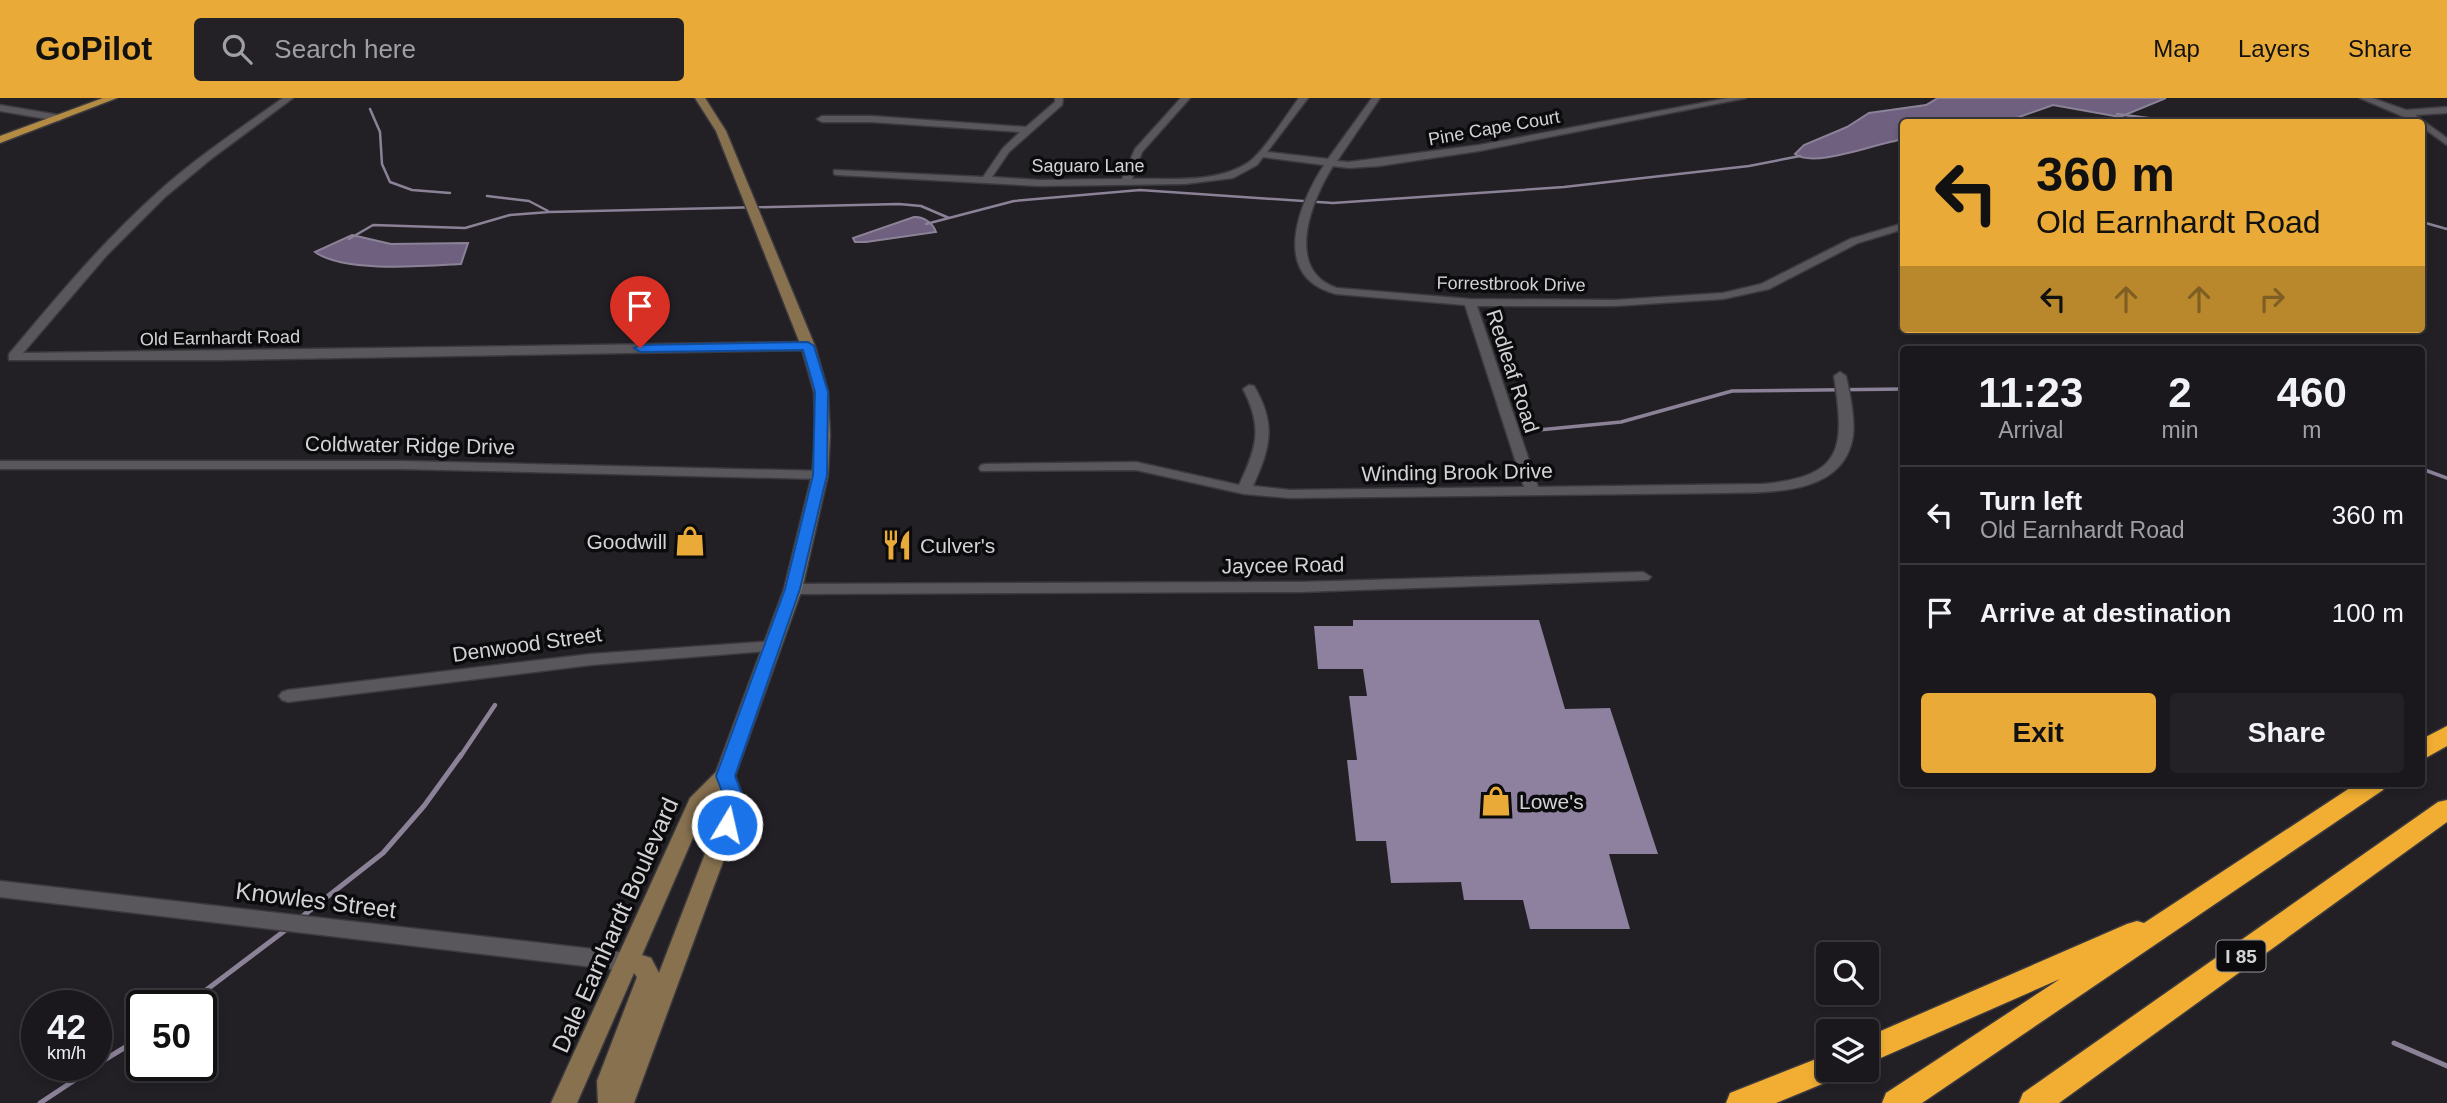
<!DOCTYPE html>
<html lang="en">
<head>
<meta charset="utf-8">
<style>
  body { margin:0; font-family:Arial,sans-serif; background:#232125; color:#f1f3f6; height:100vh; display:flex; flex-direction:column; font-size:26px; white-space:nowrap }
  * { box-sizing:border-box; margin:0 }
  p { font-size:23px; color:#9fa0a3 }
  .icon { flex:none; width:38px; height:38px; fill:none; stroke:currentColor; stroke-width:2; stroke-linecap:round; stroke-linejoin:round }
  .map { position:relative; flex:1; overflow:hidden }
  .side { position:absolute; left:1900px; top:248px; width:525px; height:441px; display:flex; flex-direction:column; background:#1a181c; border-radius:7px; box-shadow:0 4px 10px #0003,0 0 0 2px #38373b }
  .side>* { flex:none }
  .banner { position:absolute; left:1900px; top:21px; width:525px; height:214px; border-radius:7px; box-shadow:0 4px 10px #0003,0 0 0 2px #38373b; background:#e9aa38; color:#111; overflow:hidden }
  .fabs { position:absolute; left:1816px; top:844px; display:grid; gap:14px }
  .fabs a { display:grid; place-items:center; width:63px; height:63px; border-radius:7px; background:#1a181c; box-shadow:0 4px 10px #0003,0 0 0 2px #38373b; font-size:35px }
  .speed { position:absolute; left:21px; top:892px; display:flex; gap:14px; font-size:35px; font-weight:700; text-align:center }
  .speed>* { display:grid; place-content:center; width:91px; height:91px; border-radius:50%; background:#1a181c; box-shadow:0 4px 10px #0003,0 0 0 2px #38373b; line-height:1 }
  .speed small { font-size:18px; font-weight:400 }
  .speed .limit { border:4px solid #111; border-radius:10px; background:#fff; color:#111 }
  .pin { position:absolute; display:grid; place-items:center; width:60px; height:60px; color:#fff; margin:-72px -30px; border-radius:50% 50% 50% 0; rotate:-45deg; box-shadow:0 0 7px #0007 }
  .pin .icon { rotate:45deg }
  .me { position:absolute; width:77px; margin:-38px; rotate:9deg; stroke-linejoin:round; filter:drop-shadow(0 0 5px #0008) }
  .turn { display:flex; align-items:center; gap:24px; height:147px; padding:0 21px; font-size:32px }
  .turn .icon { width:91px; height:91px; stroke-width:2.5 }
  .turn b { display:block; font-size:49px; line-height:60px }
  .lanes { display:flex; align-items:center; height:66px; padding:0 21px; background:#0003; justify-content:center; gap:35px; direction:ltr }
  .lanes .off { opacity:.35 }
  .eta { display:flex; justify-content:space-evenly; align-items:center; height:119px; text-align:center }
  .eta b { font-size:42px; font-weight:700; line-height:49px }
  .primary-button { display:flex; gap:14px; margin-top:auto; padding:14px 21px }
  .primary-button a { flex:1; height:80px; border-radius:7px; background:#e9aa38; color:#111; font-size:28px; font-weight:700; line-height:80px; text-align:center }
  .primary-button a+a { background:#232125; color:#f1f3f6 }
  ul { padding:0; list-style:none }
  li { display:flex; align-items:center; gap:21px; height:98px; padding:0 21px; border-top:2px solid #38373b }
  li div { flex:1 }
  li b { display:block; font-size:26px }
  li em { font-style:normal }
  header { display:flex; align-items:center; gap:42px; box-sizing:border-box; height:98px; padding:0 35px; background:#e9aa38; color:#111 }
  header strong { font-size:33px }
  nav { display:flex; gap:38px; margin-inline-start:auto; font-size:24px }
  .search { width:490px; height:63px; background:#232125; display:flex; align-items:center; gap:18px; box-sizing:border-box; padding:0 24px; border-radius:7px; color:#9fa0a3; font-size:26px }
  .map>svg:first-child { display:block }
</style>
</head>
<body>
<header>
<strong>GoPilot</strong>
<div class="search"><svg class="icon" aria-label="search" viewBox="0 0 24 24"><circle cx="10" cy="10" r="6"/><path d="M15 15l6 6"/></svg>Search here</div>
<nav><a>Map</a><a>Layers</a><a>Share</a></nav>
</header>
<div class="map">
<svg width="2447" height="1005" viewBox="0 0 2447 1005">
  <rect width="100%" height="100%" fill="#222025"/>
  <path fill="#6e607e" stroke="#8c8298" stroke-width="2" d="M1938 0H2166L2120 19 2053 7 2005 24H1904V40L1895 43C1872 47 1813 70 1795 56L1804 47 1847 29 1869 15 1926 7Z
    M914 119C923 118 933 125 936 134L866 144H855L853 140Z
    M352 137 391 146 468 145 461 166C425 168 344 175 315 154Z"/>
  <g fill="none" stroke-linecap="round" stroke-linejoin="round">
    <path stroke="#8c8298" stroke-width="2.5" d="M370 11 380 34 382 66 390 84 412 92 450 95
      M2117 16 2178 24
      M487 98 529 103 548 113
      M2422 124 2447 131
      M926 126 1014 103 1140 92 1333 105 1564 89 1749 68 1800 58
      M349 141 373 127 465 130 510 117 549 114 899 106 921 108 949 120"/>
    <path stroke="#8c8298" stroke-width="3.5" d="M1528 333 1621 324 1732 293 1904 291
      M2422 371 2447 380"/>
    <path stroke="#8c8298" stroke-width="4.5" d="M460 659 495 607"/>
    <path stroke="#8c8298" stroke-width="5" d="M299 821 383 755 424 708 461 657
      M185 908 287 831
      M2394 945 2447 968
      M96 967 142 939
      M40 1005 96 968"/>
  </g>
  <path fill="#8e809f" d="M1353 522H1539L1565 611 1610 610 1658 756H1609L1630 831H1530L1523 802H1464L1461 784 1391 785 1386 743H1356L1347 662H1357L1349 598H1367L1363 571H1318L1314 528H1353Z"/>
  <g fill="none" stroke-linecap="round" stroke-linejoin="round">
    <g stroke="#3c3a3e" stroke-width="3">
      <path id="minor" d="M283 0H293L211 61 165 99 107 157 23 255 808 244 814 248 808 252 221 262H9V256C56 200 103 143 158 94 197 59 241 30 283 0Z
        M1055 0H1063L1062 7 1009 54 992 79 1039 82 1122 81 1135 51 1181 0H1190L1142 54 1132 81C1169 80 1217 86 1249 64 1264 53 1287 16 1299 0H1308L1267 54 1328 61 1372 0H1380L1337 63 1349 64 1479 47 1728 0H1746L1479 53 1379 68 1349 70 1333 68C1312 101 1283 172 1337 190L1470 201 1615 202 1723 195 1761 186 1850 141 1904 125V131L1858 145 1769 191 1723 201 1615 208H1477L1538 389 1762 386C1844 379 1845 350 1834 278L1840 274 1846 278C1850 297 1855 319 1853 338 1844 397 1772 394 1726 395L1290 400 1244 396 1136 372 981 373 979 370 981 367 986 366 1136 364 1239 387C1257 349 1263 329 1243 291L1249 287 1254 288C1277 327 1270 350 1253 388L1290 392 1524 389 1465 207 1336 196C1270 179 1298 107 1324 67L1263 59 1257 67 1233 80 1185 86 1039 88 837 77 834 76V72L983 79 1003 50 1020 34 871 24H822L817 21 822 18H871L1026 29 1055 4Z
        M2360 0H2372L2406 12 2447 9V15L2415 17 2447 40V47L2422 29V24H2416Z
        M0 7 59 17 64 20 59 23 0 13Z
        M0 363H400L820 373 827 377 820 381 400 371H0Z
        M1643 474 1651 479 1648 482 1300 494 793 496 785 491 793 486 1300 484Z
        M773 543 781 548 779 552 591 567 288 604 282 602 279 598 282 594 288 592 591 556Z
        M0 783 627 855 634 858 637 864 634 870 627 873 0 799Z"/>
    </g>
    <g stroke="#3c3a3e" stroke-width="3">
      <path id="secondary" d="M695 0H705L726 33 815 248 828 294 830 337 828 377 802 491 735 678 745 704 634 1005H598L597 983 637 879 634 875 577 1005H551L690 700 716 674 784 491 812 377 816 337 814 294 801 248 716 33ZM721 693 725 704 659 875 651 860 642 857 708 705Z"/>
    </g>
    <g stroke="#3c3a3e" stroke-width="3">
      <path id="primary" d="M103 0H117L0 45V38Z"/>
    </g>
    <g stroke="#3c3a3e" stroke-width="3">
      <path id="motorway" d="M2447 628V648L2422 662V641Z
        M2356 686H2386L2383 692 1922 1005H1882L1886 995 2060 881 1867 966V939L2127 826 2137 823 2144 825Z
        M2447 702V724L2059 1005H2019L2023 995 2438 704Z
        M1829 956V971H1843L1839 979 1776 1005H1726L1730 995Z"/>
    </g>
    <use href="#minor" fill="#59575c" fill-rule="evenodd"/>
    <use href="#secondary" fill="#87714f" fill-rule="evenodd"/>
    <use href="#primary" fill="#b48b43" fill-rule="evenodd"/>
    <use href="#motorway" fill="#f1ae32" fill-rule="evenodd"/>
  </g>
  <path fill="#1a73e8" stroke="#114b97" stroke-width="2" d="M808 244 814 248 828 294 827 377 800 491 735 678 745 704 733 732 727 734 720 732 717 727 726 704 716 678 785 491 813 377 815 294 803 252 640 254 634 250 640 247Z"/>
  <defs>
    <g id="shop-bare" transform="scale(2.415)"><path d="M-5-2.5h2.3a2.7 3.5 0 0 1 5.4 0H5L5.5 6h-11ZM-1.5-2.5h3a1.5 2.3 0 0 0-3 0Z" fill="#e9aa38" stroke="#0b0b0d" stroke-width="2.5" paint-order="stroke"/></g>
    <g id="restaurant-bare" transform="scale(2.415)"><path d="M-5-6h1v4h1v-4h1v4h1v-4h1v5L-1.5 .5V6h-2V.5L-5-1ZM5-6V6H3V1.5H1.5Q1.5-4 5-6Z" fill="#e9aa38" stroke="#0b0b0d" stroke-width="2.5" paint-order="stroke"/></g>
  </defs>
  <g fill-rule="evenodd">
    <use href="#shop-bare" x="690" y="443"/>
    <use href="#restaurant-bare" x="897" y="447"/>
    <use href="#shop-bare" x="1496" y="703"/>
  </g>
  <g text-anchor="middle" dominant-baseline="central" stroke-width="7" stroke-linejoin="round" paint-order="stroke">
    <g font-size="18" fill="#d3d2d5" stroke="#0b0b0d">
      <text transform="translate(1494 30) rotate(-10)">Pine Cape Court</text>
      <text x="1088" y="68">Saguaro Lane</text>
      <text transform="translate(1511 186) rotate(1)">Forrestbrook Drive</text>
      <text transform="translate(220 240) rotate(-1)">Old Earnhardt Road</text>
    </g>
    <rect fill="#0b0b0d" stroke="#979699" stroke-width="2" x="2216.5" y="842.5" width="49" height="31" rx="5"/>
    <g font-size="19" font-weight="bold" fill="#d3d2d5">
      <text x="2241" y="858">I 85</text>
    </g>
    <g font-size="21" fill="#d3d2d5" stroke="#0b0b0d">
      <text transform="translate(1513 273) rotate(72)">Redleaf Road</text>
      <text transform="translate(410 347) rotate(1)">Coldwater Ridge Drive</text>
      <text transform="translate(1457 374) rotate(-1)">Winding Brook Drive</text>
      <text transform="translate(1283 467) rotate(-1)">Jaycee Road</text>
      <text transform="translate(527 546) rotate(-8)">Denwood Street</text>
    </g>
    <g font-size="21" fill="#d3d2d5" stroke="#0b0b0d" text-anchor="start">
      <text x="667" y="443" text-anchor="end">Goodwill</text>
      <text x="920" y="447">Culver's</text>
      <text x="1519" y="703">Lowe's</text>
    </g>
    <g font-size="24" fill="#d3d2d5" stroke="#0b0b0d">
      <text transform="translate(316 802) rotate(7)">Knowles Street</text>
      <text transform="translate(615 827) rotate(-66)">Dale Earnhardt Boulevard</text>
    </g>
  </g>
</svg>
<div class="fabs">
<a><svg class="icon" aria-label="search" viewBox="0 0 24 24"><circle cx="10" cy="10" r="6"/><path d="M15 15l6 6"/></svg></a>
<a><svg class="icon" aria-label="layers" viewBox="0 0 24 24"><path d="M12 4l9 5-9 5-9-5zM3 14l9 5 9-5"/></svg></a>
</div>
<div class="speed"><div>42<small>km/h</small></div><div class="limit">50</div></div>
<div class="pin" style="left:640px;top:250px;background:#d93025"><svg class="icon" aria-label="arrive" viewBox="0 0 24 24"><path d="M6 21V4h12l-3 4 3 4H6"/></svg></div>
<svg class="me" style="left:727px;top:727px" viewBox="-20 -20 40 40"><circle r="17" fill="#1a73e8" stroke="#fff" stroke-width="3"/><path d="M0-11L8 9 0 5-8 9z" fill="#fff"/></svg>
<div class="banner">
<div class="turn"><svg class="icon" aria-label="left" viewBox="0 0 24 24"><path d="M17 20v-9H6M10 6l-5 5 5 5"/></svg><div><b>360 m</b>Old Earnhardt Road</div></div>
<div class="lanes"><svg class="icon" aria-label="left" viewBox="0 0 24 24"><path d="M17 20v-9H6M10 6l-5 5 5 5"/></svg><svg class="icon off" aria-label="ahead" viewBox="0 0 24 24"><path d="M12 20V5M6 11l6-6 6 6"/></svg><svg class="icon off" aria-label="ahead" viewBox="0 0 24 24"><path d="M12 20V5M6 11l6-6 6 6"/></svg><svg class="icon off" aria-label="right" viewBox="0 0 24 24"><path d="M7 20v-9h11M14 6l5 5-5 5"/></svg></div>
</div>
<section class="side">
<div class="eta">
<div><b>11:23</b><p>Arrival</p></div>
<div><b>2</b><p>min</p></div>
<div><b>460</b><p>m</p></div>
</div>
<ul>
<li><svg class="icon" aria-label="left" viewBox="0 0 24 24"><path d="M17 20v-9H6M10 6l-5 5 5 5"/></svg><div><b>Turn left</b><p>Old Earnhardt Road</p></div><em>360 m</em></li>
<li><svg class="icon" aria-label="arrive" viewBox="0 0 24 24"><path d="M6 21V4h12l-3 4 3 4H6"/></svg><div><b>Arrive at destination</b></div><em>100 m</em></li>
</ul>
<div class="primary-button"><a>Exit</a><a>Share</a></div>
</section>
</div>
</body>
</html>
